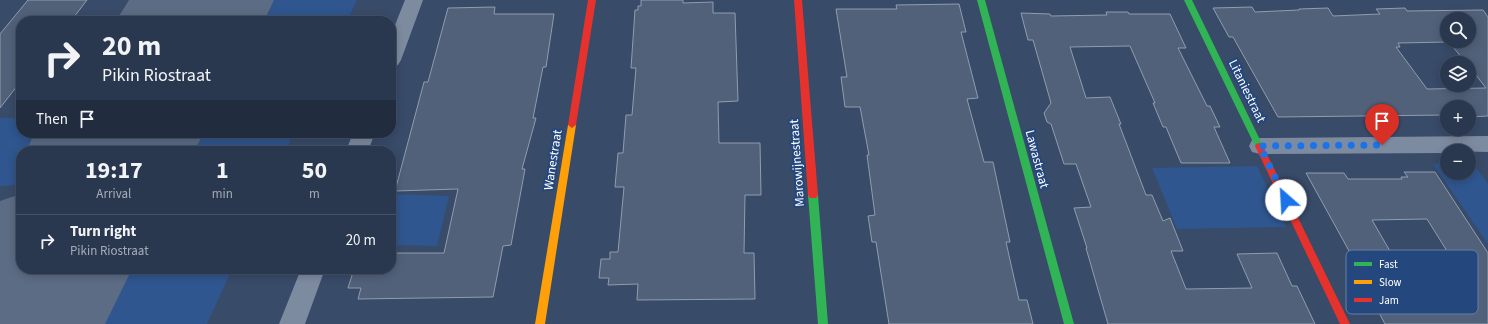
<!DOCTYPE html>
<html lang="en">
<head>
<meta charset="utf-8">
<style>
  body { margin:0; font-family:"Source Sans 3",sans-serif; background:#323f56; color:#f1f3f6; height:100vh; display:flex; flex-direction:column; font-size:15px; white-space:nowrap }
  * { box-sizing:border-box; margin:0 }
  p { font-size:13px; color:#a5acb7 }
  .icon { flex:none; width:22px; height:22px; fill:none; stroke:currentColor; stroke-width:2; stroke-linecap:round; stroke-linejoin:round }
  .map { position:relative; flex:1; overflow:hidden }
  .drawer { position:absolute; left:16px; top:146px; width:380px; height:128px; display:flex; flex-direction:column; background:#2a384f; border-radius:16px; box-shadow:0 2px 10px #0003,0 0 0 1px #465266 }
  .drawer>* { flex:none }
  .guide { position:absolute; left:16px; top:16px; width:380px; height:122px; border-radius:16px; box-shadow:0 2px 10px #0003,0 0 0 1px #465266; background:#2a384f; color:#f1f3f6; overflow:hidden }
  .buttons { position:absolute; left:1440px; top:12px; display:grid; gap:8px }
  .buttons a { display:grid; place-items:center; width:36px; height:36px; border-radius:50%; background:#2a384f; box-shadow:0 2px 10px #0003,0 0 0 1px #465266; font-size:20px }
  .pin { position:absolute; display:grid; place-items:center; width:34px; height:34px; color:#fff; margin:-41px -17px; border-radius:50% 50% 50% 0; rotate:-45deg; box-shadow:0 0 4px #0007 }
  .pin .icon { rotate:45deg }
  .me { position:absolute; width:44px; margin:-22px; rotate:334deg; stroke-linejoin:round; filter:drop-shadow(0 0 3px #0008) }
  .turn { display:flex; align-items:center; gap:14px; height:84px; padding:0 20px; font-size:18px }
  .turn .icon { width:52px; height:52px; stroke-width:2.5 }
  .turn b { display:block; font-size:28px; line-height:34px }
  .then { display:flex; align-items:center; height:38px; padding:0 20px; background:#0003; gap:8px; font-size:15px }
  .eta { display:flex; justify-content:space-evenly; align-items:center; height:68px; text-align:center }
  .eta b { font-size:24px; font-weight:700; line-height:28px }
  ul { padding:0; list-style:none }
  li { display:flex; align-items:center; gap:12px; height:52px; padding:0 20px; border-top:1px solid #465266 }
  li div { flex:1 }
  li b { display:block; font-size:15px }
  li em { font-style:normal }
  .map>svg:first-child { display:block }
</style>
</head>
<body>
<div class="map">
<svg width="1488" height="324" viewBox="0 0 1488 324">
  <rect width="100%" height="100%" fill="#384b69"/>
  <path fill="#2f568f" d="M262 0H357L347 21H250Z
    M0 118H21V133H76L65 151H21V185L0 186Z
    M189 133H294L285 151H179Z
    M1447 163V173H1469V163H1473L1488 184V244L1433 164Z
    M1257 166 1286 227 1177 229 1152 168Z
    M391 194 449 196 437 246 391 245Z
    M115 269H232L207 324H85Z"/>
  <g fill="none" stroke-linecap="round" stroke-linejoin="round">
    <path fill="#5c6c84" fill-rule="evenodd" d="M129 0H274L264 21H116Z
      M35 133H204L194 151H26Z
      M21 194V269H132L105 324H0V201Z"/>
  </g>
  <path fill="#516179" stroke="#919cae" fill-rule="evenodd" d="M28 0H87L71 21H21V81L0 108V34Z
    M641 0H683V3L713 2V13H735L738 101 718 102 719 143H760L761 195H745L744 253H754L755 299 637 300 638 284 608 285 609 278H599L601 259H610V252H618L624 187H615L618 153H623L626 115H632L636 68H631L635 10H638V6H641Z
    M959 4 966 32H961L978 98 967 99 984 162H993L1010 242H1006L1019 300H1027L1033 324H889L876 242H872L868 216 875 215 867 155H869L860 107H845L841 77H847L836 9H897L896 5Z
    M495 7 494 14H554L546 67H543L533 118H536L522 169H525L511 245 503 246 493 297 358 299 361 288H348L354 269H391V253H444L458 189 395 191 424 82H428L448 8Z
    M1252 7 1255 12 1299 10V9L1328 8 1333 16 1380 14 1376 9 1405 8 1407 11 1483 10 1488 17V116L1469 117V107H1447V115L1278 117 1233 37H1229L1213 8ZM1447 19H1469V41H1447ZM1449 42 1466 63H1469V66L1486 88 1427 89 1396 47H1400L1398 43Z
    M1106 12H1128L1129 14H1170L1186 48H1178L1207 106H1210L1220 127H1214L1230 163H1181L1166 127H1163L1153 103H1155L1130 46 1070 47 1086 98 1110 97 1121 124H1119L1146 195H1152L1163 221 1170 218 1183 251H1171L1186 289 1252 288 1237 254 1277 253 1292 286H1297L1315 324H1108L1086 248H1087L1074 208 1091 207 1076 164H1064L1051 124 1047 122 1044 113 1051 103 1033 40H1028L1021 13 1050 14 1051 16 1107 15Z
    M1404 172H1435L1488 253V324H1385L1350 258H1353L1306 173H1344L1348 179H1402L1401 177H1408ZM1427 219 1452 259 1394 258 1372 220Z"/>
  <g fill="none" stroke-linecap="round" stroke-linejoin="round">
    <path fill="#7d8ba0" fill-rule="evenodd" d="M405 0H423L401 60 398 65 391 67V35Z
      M353 133H375L368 151H346Z
      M1488 136V152L1447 151V153L1260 154 1252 152 1249 146 1252 140 1260 138Z
      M301 269H325L305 324H279Z"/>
    <path fill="#30b455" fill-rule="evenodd" d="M977 0H985L1074 324H1064Z
      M1184 0H1192L1263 146 1262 148H1256L1255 146Z
      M813 191 816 192 818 195 828 324H818L808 195 810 192Z"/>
    <path fill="#ff9f0a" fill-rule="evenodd" d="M572 122 576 125 545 324H535L568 125Z"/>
    <path fill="#e5322d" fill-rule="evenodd" d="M588 0H596L576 125 572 128 568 125Z
      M794 0H802L818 195 816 198H810L808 195Z
      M1259 143 1262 144 1263 146 1350 324H1340L1255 146 1256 144Z"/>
  </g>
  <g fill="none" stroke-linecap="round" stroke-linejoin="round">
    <path stroke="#1a73e8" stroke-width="7" stroke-dasharray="0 12.6" d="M1286 200 1260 146 1382 145"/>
  </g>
  <g text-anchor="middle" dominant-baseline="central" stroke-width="4" stroke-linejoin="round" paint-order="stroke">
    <g font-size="13" fill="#fff" stroke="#24477d">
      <text transform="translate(1247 91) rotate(64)">Litaniestraat</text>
      <text transform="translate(1037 159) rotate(75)">Lawastraat</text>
      <text transform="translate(553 160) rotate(-81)">Wanestraat</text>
      <text transform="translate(797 163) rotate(-94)">Marowijnestraat</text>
    </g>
  </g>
  <rect x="1346" y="250" width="132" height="64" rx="6" fill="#24477d" stroke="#667ea4" stroke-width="1"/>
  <rect x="1354" y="262" width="18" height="4" fill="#30b455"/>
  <rect x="1354" y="280" width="18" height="4" fill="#ff9f0a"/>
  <rect x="1354" y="298" width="18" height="4" fill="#e5322d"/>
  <g font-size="11" fill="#fff">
    <text x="1379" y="268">Fast</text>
    <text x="1379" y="286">Slow</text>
    <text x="1379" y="304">Jam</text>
  </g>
</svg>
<div class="buttons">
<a><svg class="icon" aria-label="search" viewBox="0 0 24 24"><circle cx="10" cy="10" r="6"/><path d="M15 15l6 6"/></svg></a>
<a><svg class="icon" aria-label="layers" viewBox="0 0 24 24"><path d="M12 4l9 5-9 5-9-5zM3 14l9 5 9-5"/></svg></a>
<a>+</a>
<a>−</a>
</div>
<div class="pin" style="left:1382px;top:145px;background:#d93025"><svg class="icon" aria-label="arrive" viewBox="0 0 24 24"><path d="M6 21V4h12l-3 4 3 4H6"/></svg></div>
<svg class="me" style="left:1286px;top:200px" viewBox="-20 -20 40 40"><circle r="19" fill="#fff"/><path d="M0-13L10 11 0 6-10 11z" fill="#1a73e8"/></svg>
<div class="guide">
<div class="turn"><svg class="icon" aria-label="right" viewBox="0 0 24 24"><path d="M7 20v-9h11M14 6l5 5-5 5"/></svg><div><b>20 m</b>Pikin Riostraat</div></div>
<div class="then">Then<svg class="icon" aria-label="arrive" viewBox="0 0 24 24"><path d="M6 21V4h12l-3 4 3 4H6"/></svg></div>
</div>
<section class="drawer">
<div class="eta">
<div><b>19:17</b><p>Arrival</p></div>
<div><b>1</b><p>min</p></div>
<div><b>50</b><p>m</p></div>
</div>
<ul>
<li><svg class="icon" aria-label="right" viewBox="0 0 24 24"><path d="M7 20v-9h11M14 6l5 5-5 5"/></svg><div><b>Turn right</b><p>Pikin Riostraat</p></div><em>20 m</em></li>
</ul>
</section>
</div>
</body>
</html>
